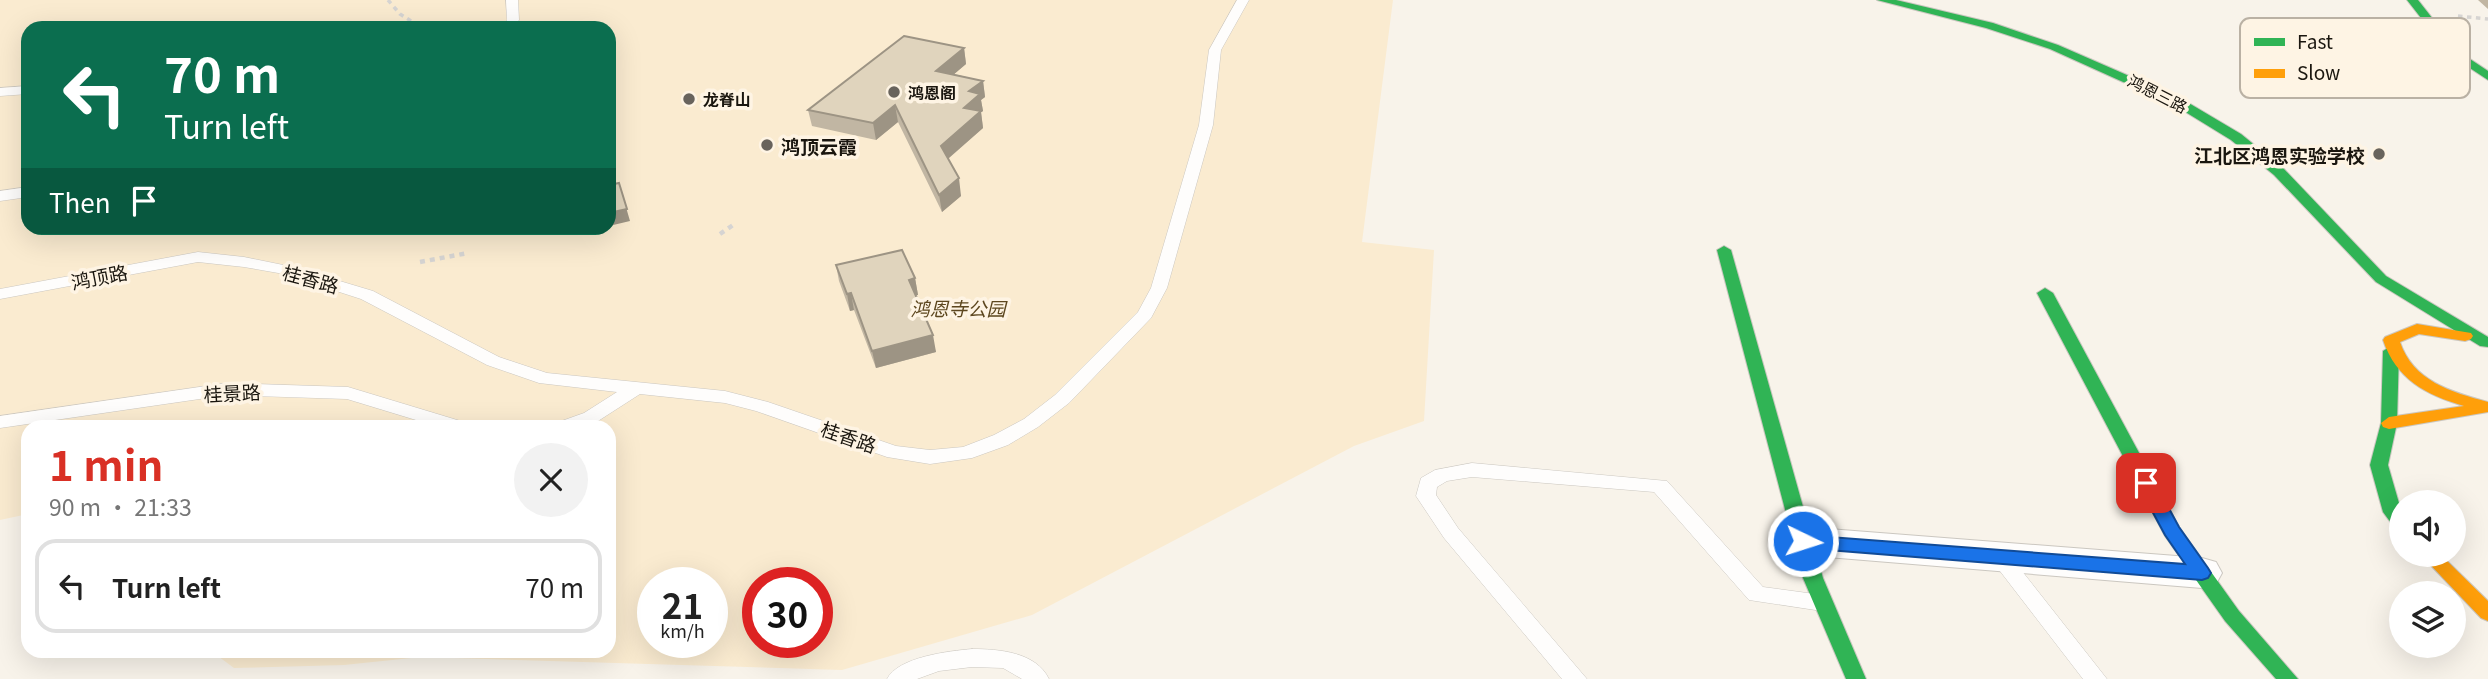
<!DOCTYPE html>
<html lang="en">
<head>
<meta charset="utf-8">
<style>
  body { margin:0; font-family:Georgia,"Noto Sans SC",serif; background:#f2f2f2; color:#222; height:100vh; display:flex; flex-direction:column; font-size:26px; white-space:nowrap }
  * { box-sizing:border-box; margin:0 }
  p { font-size:23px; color:#767676 }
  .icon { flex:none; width:38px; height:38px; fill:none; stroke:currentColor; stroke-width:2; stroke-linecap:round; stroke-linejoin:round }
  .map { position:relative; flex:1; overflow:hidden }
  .side { position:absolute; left:21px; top:420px; width:595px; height:238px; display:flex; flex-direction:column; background:#fff; border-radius:21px; box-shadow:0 7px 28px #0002 }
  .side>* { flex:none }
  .hud { position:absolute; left:21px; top:21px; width:595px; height:214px; border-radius:21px; box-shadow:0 7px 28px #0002; background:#0b6e4f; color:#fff; overflow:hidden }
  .fabs { position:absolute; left:2389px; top:490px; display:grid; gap:14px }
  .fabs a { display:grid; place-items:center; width:77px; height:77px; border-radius:50%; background:#fff; box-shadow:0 7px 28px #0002; font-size:35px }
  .speed { position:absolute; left:637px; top:567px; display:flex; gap:14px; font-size:35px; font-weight:700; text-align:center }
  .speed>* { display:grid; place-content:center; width:91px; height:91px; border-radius:50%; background:#fff; box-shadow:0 7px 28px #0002; line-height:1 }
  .speed small { font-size:18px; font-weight:400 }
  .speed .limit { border:10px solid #d22; background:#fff; color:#111 }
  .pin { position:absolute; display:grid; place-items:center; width:60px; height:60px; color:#fff; margin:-30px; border-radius:14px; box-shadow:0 4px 10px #0006 }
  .me { position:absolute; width:77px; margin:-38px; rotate:94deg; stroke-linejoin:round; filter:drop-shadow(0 0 5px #0008) }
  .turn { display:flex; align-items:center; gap:24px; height:147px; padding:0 28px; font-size:32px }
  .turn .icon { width:91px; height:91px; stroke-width:2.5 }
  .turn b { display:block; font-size:49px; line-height:60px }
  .then { display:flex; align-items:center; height:66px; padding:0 28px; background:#0003; gap:14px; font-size:26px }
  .round { display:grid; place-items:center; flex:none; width:74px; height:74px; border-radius:37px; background:#f2f2f2 }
  .head { display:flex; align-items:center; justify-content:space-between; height:119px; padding:0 28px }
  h1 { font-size:42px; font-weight:700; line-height:52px; color:#d93025 }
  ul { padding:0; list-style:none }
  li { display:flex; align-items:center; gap:21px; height:94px; margin:0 14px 10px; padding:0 14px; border:4px solid #e0e0e0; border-radius:21px }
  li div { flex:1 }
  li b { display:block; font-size:26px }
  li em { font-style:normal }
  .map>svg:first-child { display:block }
</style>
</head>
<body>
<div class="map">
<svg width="2488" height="679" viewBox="0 0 2488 679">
  <rect width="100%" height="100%" fill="#f8f3ea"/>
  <path fill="#faebd0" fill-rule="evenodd" d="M0 0H1393L1362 242 1434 250 1424 421 1354 446 1032 615 842 670 421 657 344 665 234 668 211 651H609V427H28V514L0 520ZM28 28H609V228H28ZM653 583H712V642H653ZM758 583H817V642H758Z"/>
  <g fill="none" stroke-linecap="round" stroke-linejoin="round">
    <g stroke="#cbc7c0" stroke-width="1">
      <path id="lane" d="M506 0H518L519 20 513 28H501L507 20Z
        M1237 0H1249L1221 50 1213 125 1167 288 1151 318 1069 403 1038 427 1008 445 972 458 930 464 887 457 756 411 725 403 640 394 598 421 582 427H554L556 423 584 413 617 392 539 383 487 365 361 299 284 274 244 267 198 262 0 299V289L198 252 244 257 293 267 373 291 499 357 547 373 725 391 768 402 896 446 930 450 963 447 994 435 1024 419 1055 395 1138 312 1151 288 1199 125 1209 50Z
        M28 86V94L0 96V88Z
        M28 187V197L0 201V191Z
        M227 383 348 387 467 423 469 427H439L347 399 227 395 0 428V416Z
        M1472 463 1667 481 1763 587 1822 595 1830 597 1833 603 1830 609 1822 611 1749 600 1654 492 1472 477 1447 481 1437 487 1436 495 1458 528 1587 679H1562L1444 538 1416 496 1421 478 1435 470Z
        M2000 549 2007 552 2107 679H2083L1993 562 1989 557 1993 552Z
        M972 649C999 649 1036 652 1049 679H1022L1003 668 972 667 939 671 917 679H887C898 657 949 651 972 649Z"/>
    </g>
    <g stroke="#cbc7c0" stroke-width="2">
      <path id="street" d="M1803 527 2202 558 2216 562 2222 573 2216 584 2202 588 1803 555 1789 551 1783 541 1789 531Z"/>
    </g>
    <g stroke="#cbc7c0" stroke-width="2">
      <path id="fast" d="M1877 0H1896L1993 23 2058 45 2182 99 2241 134 2284 169 2386 276 2488 337V347L2480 346 2376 282 2274 175 2231 140 2174 105 2050 49 1986 28Z
        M2407 0H2418L2458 51 2488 71V80L2450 55Z
        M1724 246 1731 250 1823 578 1866 679H1846L1803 578 1717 250Z
        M2045 288 2053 293 2179 527 2239 611 2298 679H2276L2225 621 2165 536 2037 293Z
        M2391 346 2399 351 2397 423 2388 465 2401 510V529L2394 527 2383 512 2370 465 2381 423 2383 351Z"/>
    </g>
    <g stroke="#cbc7c0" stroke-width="2">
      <path id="slow" d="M2417 324 2471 333 2473 336 2471 339 2465 341 2419 334 2400 342C2413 381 2451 392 2488 402V412L2389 429 2383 427 2381 423 2389 417 2464 406C2426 395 2396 379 2383 340L2385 337Z
        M2421 555H2441L2488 601V621L2481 618Z"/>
    </g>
    <path stroke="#d6d4d2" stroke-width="3.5" stroke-dasharray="4.5 4.5" stroke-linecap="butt" d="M388 0 400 14 422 28
      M2458 16 2488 19"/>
    <path stroke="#d6d4d2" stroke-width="4.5" stroke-dasharray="5 5" stroke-linecap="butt" d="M720 234 736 223
      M420 262 468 253"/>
    <use href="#lane" fill="#fefdfc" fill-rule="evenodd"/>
    <use href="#street" fill="#fefdfc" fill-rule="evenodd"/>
    <use href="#fast" fill="#30b455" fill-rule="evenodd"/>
    <use href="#slow" fill="#ff9f0a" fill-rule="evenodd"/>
  </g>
  <path fill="#c1b6a3" d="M2478 0H2488V9Z
    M964 48 966 64 954 74 983 81 985 97 981 100 983 111 981 112 983 128 948 159 961 196 942 212 898 122 876 140 812 126 808 110Z
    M836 265 915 278 918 295H916L936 352 876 368 854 310 850 311 839 281Z"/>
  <path fill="#9d9484" d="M964 48 966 64 939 87 936 71Z
    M983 81 985 97 981 100 983 111 981 112 983 128 943 163 941 146 964 108 969 91Z
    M895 105 898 122 876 140 873 123Z
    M959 178 961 196 942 212 939 195Z
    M619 183 630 221 609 226V213Z
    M568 228H601L571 235Z
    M915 278 918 295 912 296 909 280Z
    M851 293 854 310 850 311 847 294Z
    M933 335 936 352 876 368 872 351Z"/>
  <path fill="#e0d4bd" stroke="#9d9484" stroke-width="2" d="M904 36 964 48 936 71 983 81 969 91 980 94 964 108 981 111 941 146 959 178 939 195 895 105 873 123 808 110Z
    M619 183 627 209 609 213V185Z
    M902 250 915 278 909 280 933 335 872 351 851 293 847 294 836 265Z"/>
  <path fill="#1a73e8" stroke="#114b97" stroke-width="2" d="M2146 477 2153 479 2179 527 2208 568 2211 573 2208 578 2202 580 1803 548 1793 541 1803 535 2185 564 2165 535 2137 483Z"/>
  <g fill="#68635c" stroke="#fef4e4" stroke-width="2.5">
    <circle cx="894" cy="92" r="7"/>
    <circle cx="689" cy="99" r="7"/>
    <circle cx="767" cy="145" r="7"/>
    <circle cx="2379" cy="154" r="7"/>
  </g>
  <g text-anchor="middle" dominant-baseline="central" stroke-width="7" stroke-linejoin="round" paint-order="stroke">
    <g font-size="16" font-weight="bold" fill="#1a160f" stroke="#fef4e4" text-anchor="start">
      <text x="908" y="92">鸿恩阁</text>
      <text x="703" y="99">龙脊山</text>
    </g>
    <g font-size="16" fill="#1a160f" stroke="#fef4e4">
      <text transform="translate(2158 93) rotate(27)">鸿恩三路</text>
    </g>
    <g font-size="19" font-weight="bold" fill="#1a160f" stroke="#fef4e4" text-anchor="start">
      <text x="781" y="145">鸿顶云霞</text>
      <text x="2365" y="154" text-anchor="end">江北区鸿恩实验学校</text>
    </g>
    <g font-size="19" fill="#1a160f" stroke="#fef4e4">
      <text transform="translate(99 276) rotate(-11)">鸿顶路</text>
      <text transform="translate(311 278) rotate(15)">桂香路</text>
      <text transform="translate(232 392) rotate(-3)">桂景路</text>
      <text transform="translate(849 436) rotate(19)">桂香路</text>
    </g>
    <g font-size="19" font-style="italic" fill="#5d471f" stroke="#fef4e4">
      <text x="958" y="307">鸿恩寺公园</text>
    </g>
  </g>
  <rect x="2240" y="18" width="230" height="80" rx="10" fill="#fef4e4" stroke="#bab1a4" stroke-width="2"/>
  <rect x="2254" y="38" width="31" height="8" fill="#30b455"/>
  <rect x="2254" y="69" width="31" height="9" fill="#ff9f0a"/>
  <g font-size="19" fill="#1a160f">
    <text x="2297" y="49">Fast</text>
    <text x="2297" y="80">Slow</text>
  </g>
</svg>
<div class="fabs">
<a><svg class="icon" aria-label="sound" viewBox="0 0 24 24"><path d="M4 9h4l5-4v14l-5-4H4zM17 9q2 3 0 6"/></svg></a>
<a><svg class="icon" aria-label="layers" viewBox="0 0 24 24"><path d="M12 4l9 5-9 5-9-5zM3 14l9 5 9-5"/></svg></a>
</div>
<div class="speed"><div>21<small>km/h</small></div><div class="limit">30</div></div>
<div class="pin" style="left:2146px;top:483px;background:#d93025"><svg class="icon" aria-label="arrive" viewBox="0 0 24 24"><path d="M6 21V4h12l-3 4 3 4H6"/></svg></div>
<svg class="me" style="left:1803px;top:541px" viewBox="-20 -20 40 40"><circle r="17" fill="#1a73e8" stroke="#fff" stroke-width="3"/><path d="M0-11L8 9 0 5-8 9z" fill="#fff"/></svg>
<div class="hud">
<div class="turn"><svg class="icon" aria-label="left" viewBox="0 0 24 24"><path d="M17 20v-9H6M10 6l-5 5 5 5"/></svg><div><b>70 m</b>Turn left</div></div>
<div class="then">Then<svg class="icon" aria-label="arrive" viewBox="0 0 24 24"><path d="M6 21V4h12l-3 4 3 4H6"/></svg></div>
</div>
<section class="side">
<div class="head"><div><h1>1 min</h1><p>90 m · 21:33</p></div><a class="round"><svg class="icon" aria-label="close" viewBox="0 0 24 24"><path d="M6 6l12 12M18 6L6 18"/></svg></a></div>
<ul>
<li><svg class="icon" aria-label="left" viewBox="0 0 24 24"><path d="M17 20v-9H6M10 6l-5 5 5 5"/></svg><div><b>Turn left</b></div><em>70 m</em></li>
</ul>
</section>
</div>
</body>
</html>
